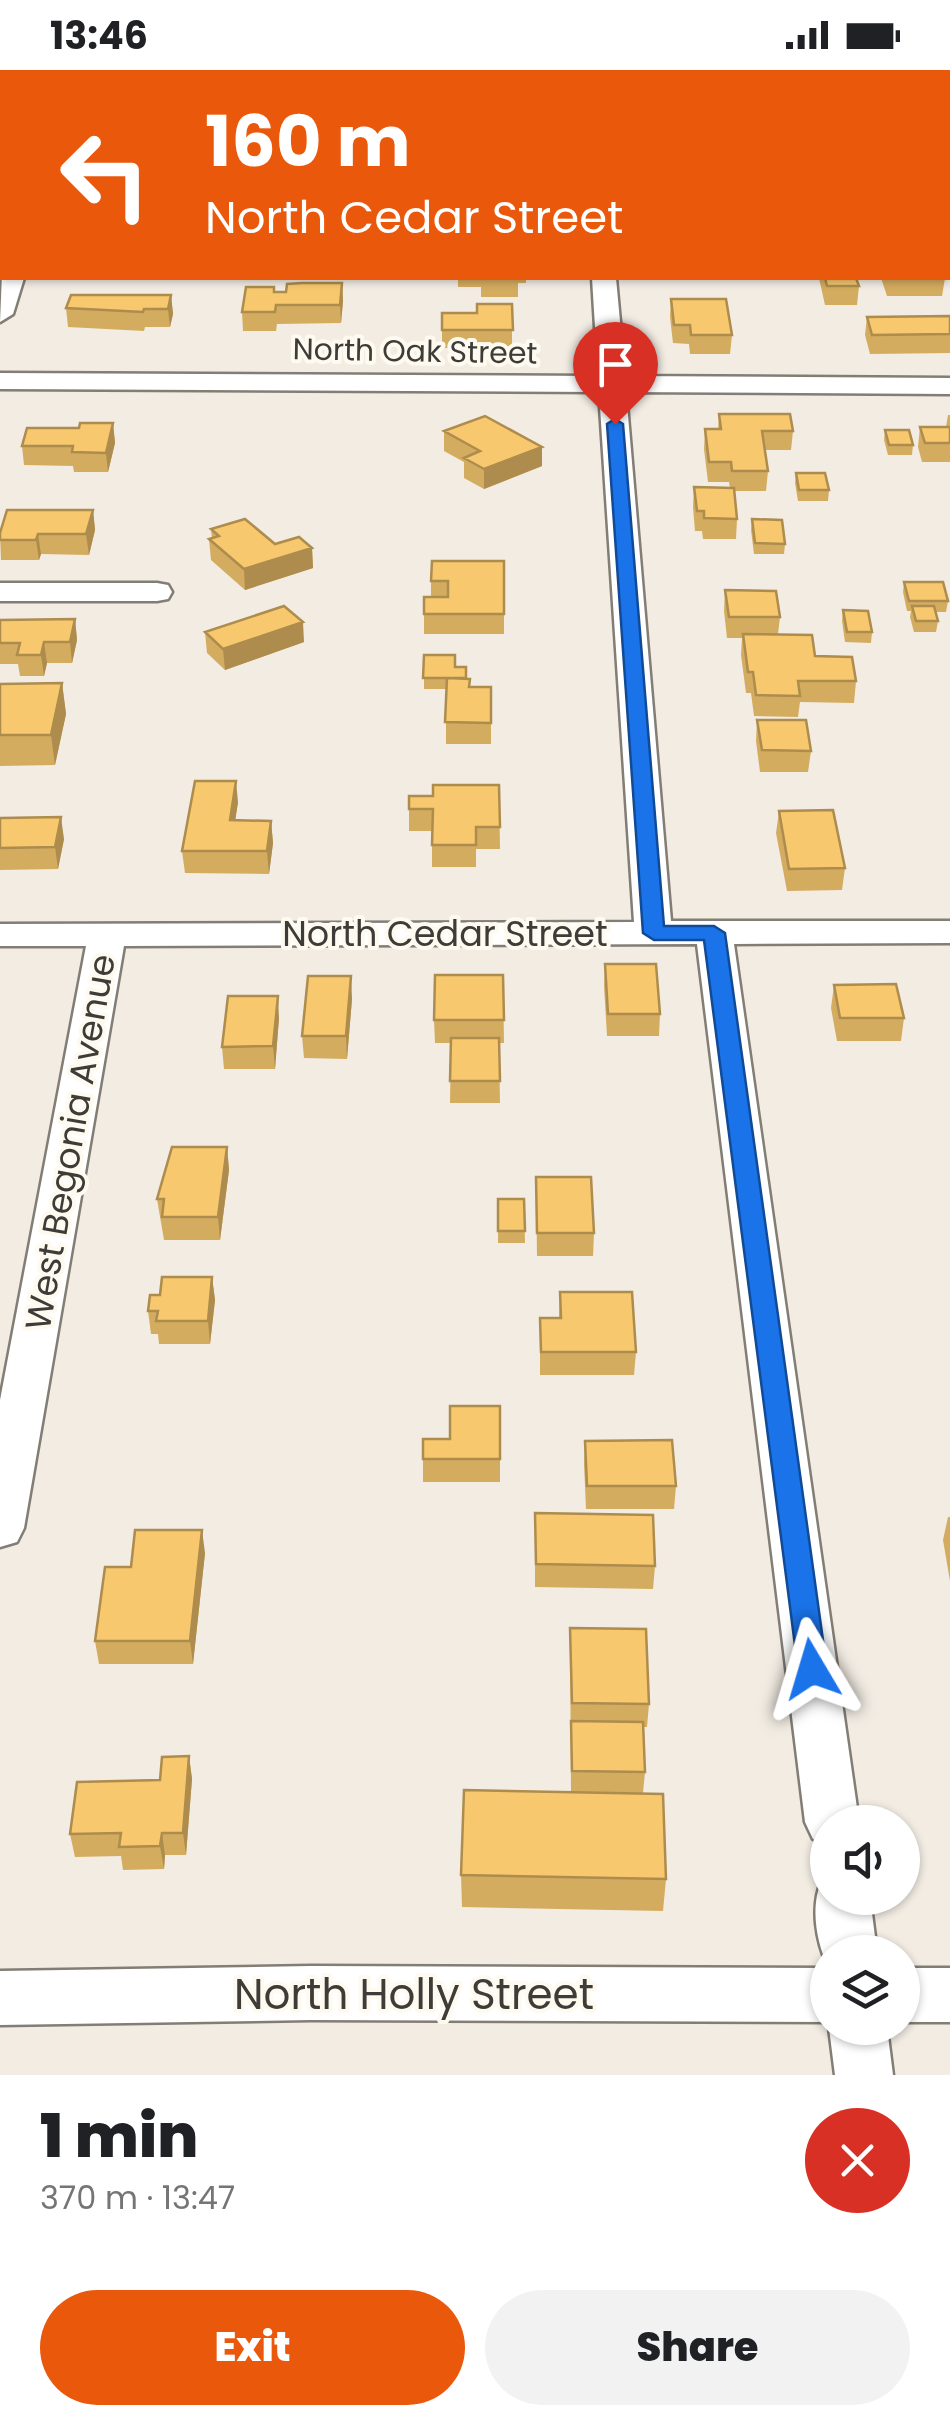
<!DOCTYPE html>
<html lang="en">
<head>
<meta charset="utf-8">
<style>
  body { margin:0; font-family:Poppins,sans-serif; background:#f2f2f2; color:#202124; height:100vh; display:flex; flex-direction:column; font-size:38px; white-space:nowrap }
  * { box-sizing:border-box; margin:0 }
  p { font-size:32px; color:#757577 }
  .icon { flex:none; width:55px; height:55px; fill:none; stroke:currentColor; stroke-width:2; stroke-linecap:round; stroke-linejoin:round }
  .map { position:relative; height:2005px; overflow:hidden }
  .panel { display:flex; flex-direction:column; background:#fff; flex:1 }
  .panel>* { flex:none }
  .top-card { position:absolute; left:0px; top:0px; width:950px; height:210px; box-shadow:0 2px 8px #0004; background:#ea580c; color:#fff; overflow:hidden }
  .buttons { position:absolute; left:810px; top:1735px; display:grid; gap:20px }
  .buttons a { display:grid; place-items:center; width:110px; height:110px; border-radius:50%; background:#fff; box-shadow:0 2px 8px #0004; font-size:50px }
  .pin { position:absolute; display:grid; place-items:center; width:85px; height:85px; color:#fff; margin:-102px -42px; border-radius:50% 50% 50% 0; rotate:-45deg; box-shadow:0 0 10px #0007 }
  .pin .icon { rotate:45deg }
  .me { position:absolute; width:110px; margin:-55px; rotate:353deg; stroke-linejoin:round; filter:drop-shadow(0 0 8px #0008) }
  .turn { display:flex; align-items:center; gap:35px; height:210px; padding:0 40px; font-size:45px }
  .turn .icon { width:130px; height:130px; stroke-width:2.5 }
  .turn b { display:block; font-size:70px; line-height:85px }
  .round { display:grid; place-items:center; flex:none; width:105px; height:105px; border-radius:52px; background:#f2f2f2 }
  .overview { display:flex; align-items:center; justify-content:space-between; height:170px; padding:0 40px }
  h1 { font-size:60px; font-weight:800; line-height:75px }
  .action { display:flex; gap:20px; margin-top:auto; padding:20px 40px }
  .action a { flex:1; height:115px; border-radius:60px; background:#ea580c; color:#fff; font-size:40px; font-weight:800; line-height:115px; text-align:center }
  .action a+a { background:#f2f2f2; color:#202124 }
  .status { display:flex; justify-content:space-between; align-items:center; height:70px; padding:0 50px; background:#fff; direction:ltr }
  .status svg { height:28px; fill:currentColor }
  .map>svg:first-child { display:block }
</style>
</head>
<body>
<div class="status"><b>13:46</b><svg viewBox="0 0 49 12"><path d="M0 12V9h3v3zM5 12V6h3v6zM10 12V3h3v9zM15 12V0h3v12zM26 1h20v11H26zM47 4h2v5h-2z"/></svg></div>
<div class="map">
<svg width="950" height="2005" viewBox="0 0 950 2005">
  <rect width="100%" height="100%" fill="#f2ece3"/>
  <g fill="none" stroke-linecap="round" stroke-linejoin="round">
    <g stroke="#827d75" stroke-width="5">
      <path id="minor" d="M578 0H600V2H579Z
        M0 12H2V24H0Z
        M948 19H950V38H948Z
        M2 204V208H24L13 244 0 252Z
        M592 208H616L625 306 950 308V324L626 322 671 851H950V873L734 874 859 1752H828V1774L813 1769 805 1752 697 874 124 876 24 1458 17 1472 0 1477V1330L86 876H0V854L634 852 599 322 0 319V303L598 306Z
        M0 513H157L168 515 172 522 168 529 157 531H0Z
        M828 1808V1828H870L877 1882H828V1897C816 1871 810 1836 822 1810Z
        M311 1896 828 1898V1952L311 1950 0 1955V1901Z
        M902 1898H950V1952H902Z
        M829 1958H887L893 2005H835Z"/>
    </g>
    <use href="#minor" fill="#fff" fill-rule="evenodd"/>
  </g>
  <path fill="#d4ac5f" d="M458 208H526V213H518V227H481V217H458Z
    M819 208H856L859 216 857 235H825Z
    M881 208H945L942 226H887Z
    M342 213 343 231 341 253 277 254 276 261H243L242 242 274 222H286Z
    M171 225 173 244 170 257H145L144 261 68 257 66 238Z
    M671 229 732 265 730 284H690L689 274 673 273 670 247Z
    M512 234V278H442V243H477Z
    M950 246V283L870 284 865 265 867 247Z
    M719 344 793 361 791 380H765L768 401 766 421H734L737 449 736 469H703L702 461H695L693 437 694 417 730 418 729 412H708L704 379 705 359H718Z
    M948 345H950V392H922L918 377 920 357H946Z
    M113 353 115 373 108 402H74L73 396 24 395 22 376 79 358Z
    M885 360 913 375 912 385H888L884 370Z
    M444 361 542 396 484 419 464 408V392L444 381Z
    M796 403 829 420 828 431H798L795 413Z
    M93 440 95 460 89 485 41 484 39 490H1L0 463Z
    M752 449 785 474 784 484H754L751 460Z
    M211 459 275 474 312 478 313 498 245 520 211 490 209 469H212Z
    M504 491V564H424V527H431V511Z
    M904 512 948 531 946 542H935L938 551 936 562H914L910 547 911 541H907L903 522Z
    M725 520 780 547 778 564 856 611 854 633 800 632 798 647 754 646 751 623H746L741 585 742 568H727L724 541Z
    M843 540 872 562 871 573 845 572 842 551Z
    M75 549 77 570 72 593H47L44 606H20L18 594H0V550Z
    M205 562 304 572 225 600 207 583Z
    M424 585 455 596 466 609 470 617H491V674H446V619H424Z
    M62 613 66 644 55 695 0 696V614Z
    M757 650 811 681 808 702H760L756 671Z
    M499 715 500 779H476V797H432V761H409V726H433Z
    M238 732 235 751H271L273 773 269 804 185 803 182 781Z
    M779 741 845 798 842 820 787 821 776 763Z
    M0 748 64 769 58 799 0 800Z
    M605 894 660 944 659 966H607L604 916Z
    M503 905 504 973H499L500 1033H450L451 973H435L434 950Z
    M834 915 904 948 901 971H837L831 938Z
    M352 929 347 989 304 988 302 966Z
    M279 948 275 999H224L222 977Z
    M227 1077 229 1100 220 1170H164L157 1129Z
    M536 1107 594 1163 593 1186H537Z
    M498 1129H524L525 1173H498Z
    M212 1207 215 1230 210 1274H159L158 1264H151L148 1241 160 1225Z
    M560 1222 636 1282 634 1305H540V1248H559Z
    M500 1336V1412H423V1369H450Z
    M585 1371 676 1416 674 1439H586L584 1394Z
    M535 1443 655 1496 653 1519 535 1517Z
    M948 1447H950V1511L943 1470Z
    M205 1483 193 1594H99L95 1571 131 1497Z
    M570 1558 649 1634 647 1657H643L645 1702 643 1723 666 1809 663 1841 462 1837 461 1805 571 1722Z
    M189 1686 192 1709 186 1785H165L164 1799 123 1800 121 1786 75 1787 70 1764 160 1710Z"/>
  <path fill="#ad8c4d" d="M342 213 343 231 341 253 340 235Z
    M171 225 173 244 170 257 168 239Z
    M113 353 115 373 108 402 106 383Z
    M542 377V396L484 419V399Z
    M93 440 95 460 89 485 86 464Z
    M38 464 41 484 39 490 36 470Z
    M312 478 313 498 245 520 244 499Z
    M75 549 77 570 72 593 70 572Z
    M303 552 304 572 225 600 223 579Z
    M44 572 47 593 44 606 41 585Z
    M62 613 66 644 55 695 51 665Z
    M236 711 238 732 232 772 230 750Z
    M61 747 64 769 58 799 55 777Z
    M271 751 273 773 269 804 267 781Z
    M351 906 352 929 347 989 346 966Z
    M278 926 279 948 275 999 273 976Z
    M227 1077 229 1100 220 1170 218 1147Z
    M212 1207 215 1230 210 1274 208 1251Z
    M202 1460 205 1483 193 1594 190 1571Z
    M189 1686 192 1709 186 1785 183 1763Z
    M162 1763 165 1785 164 1799 160 1776Z"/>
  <path fill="#f7c86e" stroke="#ad8c4d" stroke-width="2.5" d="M825 208H856L859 216H827Z
    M302 213H342L340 235H276L275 242H242L246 217H274V222H286L287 214Z
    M71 225H171L168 239H144L143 242 66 238Z
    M671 229H726L732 265H691L690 255H674Z
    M477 234H512L513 260H442V243H477Z
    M950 246V264L872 265 867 247Z
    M719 344H790L793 361H762L768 401H732L731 392H709L705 359H721Z
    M485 346 542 377 484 399 464 388 480 381 444 361Z
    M80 353H113L106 383 72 382 73 376H22L27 358H79Z
    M920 357H950V373H925Z
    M885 360H909L913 375H889Z
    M796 403H825L829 420H799Z
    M694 417 734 418 737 449 704 448V441H697Z
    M7 440H93L86 464H38L36 470H0V463Z
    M245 449 275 474 299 467 312 478 244 499 209 469 219 466 211 459Z
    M752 449 782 450 785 474 755 473Z
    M432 491H504V544H424V527H448V511H431Z
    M904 512H943L948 531H909Z
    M725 520 776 521 780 547H729Z
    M284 536 303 552 223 579 205 562Z
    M912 536H934L938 551H916Z
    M843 540 868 541 872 562H847Z
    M75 549 70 572H44L41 585H17L20 573H0V550Z
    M743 564 812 565 815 586 852 587 856 611H798L800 626 756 625 753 602H748Z
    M424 585H455V597H466V608H423Z
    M447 608 470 609 469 617H491V653L445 652Z
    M62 613 51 665H0V614Z
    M757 650H806L811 681 762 680Z
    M195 711H236L230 750 271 751 267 781H182Z
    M433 715H499L500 757H476V775H432L433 739H409V726H433Z
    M833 740 845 798 789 799 779 741Z
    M61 747 55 777 0 778V748Z
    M605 894H656L660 944H608Z
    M435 905H503L504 950H434Z
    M308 906H351L346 966H302Z
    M896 914 904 948H840L834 915Z
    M228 926H278L273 976 222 977Z
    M451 968H499L500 1011H450Z
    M172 1077H227L218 1147H162L164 1129H157Z
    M536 1107H591L594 1163H537Z
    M498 1129H524L525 1161H498Z
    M162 1207H212L208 1251H156L158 1241H148L150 1225H160Z
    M560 1222H632L636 1282H541L540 1248H561Z
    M450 1336H500V1389H423V1369H450Z
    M672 1370 676 1416H587L585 1371Z
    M535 1443 653 1445 655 1496 536 1494Z
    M135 1460H202L190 1571H95L105 1497H131Z
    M570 1558 646 1559 649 1634 572 1633Z
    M571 1651 643 1652 645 1702 572 1701Z
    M189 1686 183 1763H162L160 1776 119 1777 121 1763 70 1764 77 1712 160 1710 162 1687Z
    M464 1720 663 1724 666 1809 461 1805Z"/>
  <path fill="#1a73e8" stroke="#114b97" stroke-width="2.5" d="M615 349 623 354 664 856H714L725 863 827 1599 823 1608 812 1612 802 1608 798 1599 704 870H654L643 863 607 354Z"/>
  <g text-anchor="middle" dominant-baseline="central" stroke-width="8" stroke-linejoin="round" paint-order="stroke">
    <g font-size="30" fill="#3e3c38" stroke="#fffaf0">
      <text transform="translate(415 281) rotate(1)">North Oak Street</text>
    </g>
    <g font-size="35" fill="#3e3c38" stroke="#fffaf0">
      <text x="445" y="863">North Cedar Street</text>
      <text transform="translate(70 1072) rotate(-80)">West Begonia Avenue</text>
    </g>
    <g font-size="42" fill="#3e3c38" stroke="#fffaf0">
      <text x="414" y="1924">North Holly Street</text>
    </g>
  </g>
</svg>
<div class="buttons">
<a><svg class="icon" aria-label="sound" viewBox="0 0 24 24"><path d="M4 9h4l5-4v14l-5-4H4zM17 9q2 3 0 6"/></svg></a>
<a><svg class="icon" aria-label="layers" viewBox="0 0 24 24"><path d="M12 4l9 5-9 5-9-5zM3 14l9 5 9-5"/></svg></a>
</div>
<div class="pin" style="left:615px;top:354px;background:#d93025"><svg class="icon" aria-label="arrive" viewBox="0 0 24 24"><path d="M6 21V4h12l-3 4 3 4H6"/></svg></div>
<svg class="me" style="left:812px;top:1599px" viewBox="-20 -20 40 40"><path d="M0-17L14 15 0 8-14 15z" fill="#1a73e8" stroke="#fff" stroke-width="4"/></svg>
<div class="top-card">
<div class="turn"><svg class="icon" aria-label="left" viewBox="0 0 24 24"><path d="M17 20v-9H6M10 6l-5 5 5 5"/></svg><div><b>160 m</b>North Cedar Street</div></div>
</div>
</div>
<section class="panel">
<div class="overview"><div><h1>1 min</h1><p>370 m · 13:47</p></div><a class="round" style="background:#d93025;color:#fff"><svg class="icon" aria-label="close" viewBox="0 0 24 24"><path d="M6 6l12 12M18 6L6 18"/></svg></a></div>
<div class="action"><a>Exit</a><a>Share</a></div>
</section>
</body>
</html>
